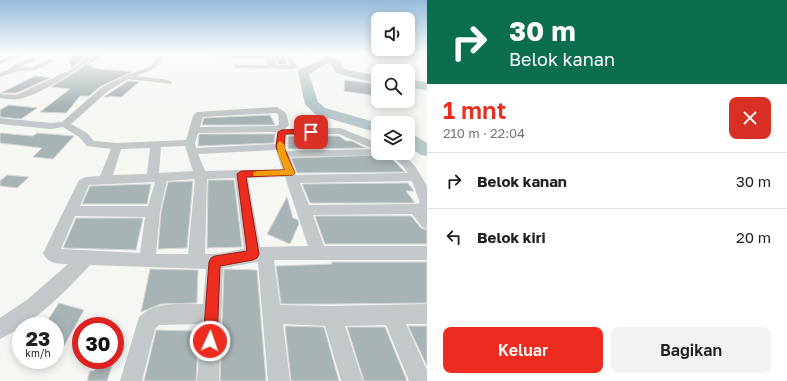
<!DOCTYPE html>
<html lang="id">
<head>
<meta charset="utf-8">
<style>
  body { margin:0; font-family:"Golos Text",sans-serif; background:#f2f2f2; color:#202124; height:100vh; display:flex; flex-direction:column; font-size:15px; white-space:nowrap }
  * { box-sizing:border-box; margin:0 }
  p { font-size:13px; color:#757577 }
  .icon { flex:none; width:22px; height:22px; fill:none; stroke:currentColor; stroke-width:2; stroke-linecap:round; stroke-linejoin:round }
  .map { position:relative; flex:1; overflow:hidden }
  .side { display:flex; flex-direction:column; background:#fff; width:360px }
  .side>* { flex:none }
  .top-card { background:#0b6e4f; color:#fff; overflow:hidden }
  .controls { position:absolute; left:371px; top:12px; display:grid; gap:8px }
  .controls a { display:grid; place-items:center; width:44px; height:44px; border-radius:8px; background:#fff; box-shadow:0 2px 10px #0003; font-size:20px }
  .speed { position:absolute; left:12px; top:317px; display:flex; gap:8px; font-size:20px; font-weight:700; text-align:center }
  .speed>* { display:grid; place-content:center; width:52px; height:52px; border-radius:50%; background:#fff; box-shadow:0 2px 10px #0003; line-height:1 }
  .speed small { font-size:10px; font-weight:400 }
  .speed .limit { border:6px solid #d22; background:#fff; color:#111 }
  .pin { position:absolute; display:grid; place-items:center; width:34px; height:34px; color:#fff; margin:-17px; border-radius:8px; box-shadow:0 2px 6px #0006 }
  .me { position:absolute; width:44px; margin:-22px; rotate:3deg; stroke-linejoin:round; filter:drop-shadow(0 0 3px #0008) }
  .turn { display:flex; align-items:center; gap:14px; height:84px; padding:0 16px; font-size:18px }
  .turn .icon { width:52px; height:52px; stroke-width:2.5 }
  .turn b { display:block; font-size:28px; line-height:34px }
  .round { display:grid; place-items:center; flex:none; width:42px; height:42px; border-radius:8px; background:#f2f2f2 }
  .summary { display:flex; align-items:center; justify-content:space-between; height:68px; padding:0 16px }
  h1 { font-size:24px; font-weight:600; line-height:30px; color:#eb2c1e }
  .cta { display:flex; gap:8px; margin-top:auto; padding:8px 16px }
  .cta a { flex:1; height:46px; border-radius:8px; background:#eb2c1e; color:#fff; font-size:16px; font-weight:600; line-height:46px; text-align:center }
  .cta a+a { background:#f2f2f2; color:#202124 }
  ul { padding:0; list-style:none }
  li { display:flex; align-items:center; gap:12px; height:56px; padding:0 16px; border-top:1px solid #e0e0e0 }
  li div { flex:1 }
  li b { display:block; font-size:15px }
  li em { font-style:normal }
  main { display:flex; flex:1; min-height:0 }
  .map>svg:first-child { display:block }
</style>
</head>
<body>
<main>
<div class="map">
<svg width="427" height="381" viewBox="0 0 427 381">
  <rect width="100%" height="100%" fill="#f6f6f3"/>
  <g fill="none" stroke-linecap="round" stroke-linejoin="round">
    <path fill="#b9c8ca" fill-rule="evenodd" d="M329 56 341 62 344 69 378 76V82L362 80 336 73 332 66 328 63 309 74 318 102 325 108 378 123V133L315 114 305 104 298 72 299 70Z
      M408 80 427 82V90L408 88Z
      M408 134 414 135 427 143V156L421 155 408 146Z"/>
  </g>
  <path fill="#a8b3b6" stroke="#d8d7d5" d="M73 54H88L71 68 69 56Z
    M97 54H104L87 65 94 66 91 68 132 72 101 86 89 96H80L66 113 40 112 70 89 51 87 82 68Z
    M272 54H283L287 64H278L275 56Z
    M35 76 50 78 16 93H1Z
    M345 80 378 84V96L344 91Z
    M128 81 139 82 121 97 110 96 108 97H104Z
    M9 105 37 108 21 119 0 117V110Z
    M270 115 275 125H202L204 118Z
    M0 133 33 136 37 133 74 136 53 159 33 157 42 148 0 143Z
    M199 134H275L274 143 198 146Z
    M288 136H339L346 141H352L366 148 288 149Z
    M381 155H388L405 172 297 173 291 158Z
    M7 175 29 177 17 188 0 186V181Z
    M208 180H234L242 247 207 248Z
    M193 181 187 248 158 249 161 212 168 182Z
    M408 183 414 191H406L415 203H310L302 184Z
    M151 184 147 204H82L90 186Z
    M287 197 293 218 298 220 299 224 290 244 267 234Z
    M315 216H411L421 228 427 230V244H325Z
    M76 218H143L136 250 63 248Z
    M331 262H427V303L332 304H281L276 266 332 264Z
    M150 269 198 270 197 303 161 304 141 312Z
    M224 269 257 270 266 381H220Z
    M59 303 84 310 64 346 55 343V326H44Z
    M285 326 324 327 339 381H291Z
    M408 326H427V366Z
    M347 327H385L407 381H364Z
    M156 330 199 331 196 381H144Z
    M98 360H114L107 381H87L90 371H94Z"/>
  <g fill="none" stroke-linecap="round" stroke-linejoin="round">
    <path fill="#c3c8ca" fill-rule="evenodd" d="M15 54H23L0 64V60Z
      M90 54H96C82 69 39 95 19 99 13 100 6 99 0 98V94L16 95 29 89 72 69Z
      M158 54H164C158 70 151 70 136 76L168 80 172 82 171 84 128 79 108 91 71 124 87 133 94 141 117 143 186 140 193 116 197 112 277 107 286 113 289 125 285 129 340 128 378 143V153H383L378 155 289 157 296 175 408 173 402 165 388 153H402L415 166 427 186V229L422 227 412 214 313 215 324 246H427V260H274L280 305 332 306 427 304V324H406L427 370V381H409L386 325 345 326 363 381H341L325 326 283 324 290 381H268L258 262 223 268 219 381H197L201 324 159 325 155 329 142 381H120L139 317C156 300 181 305 203 304L206 269 90 265C69 288 48 309 23 326H21L19 329 0 339V318L28 299 68 264C57 264 48 264 43 253L79 180 86 177 100 176 111 149 87 146 79 137 63 127 51 129 0 124V118L51 123 62 122 102 87 125 76 152 66ZM275 113 278 114 279 124 276 126 200 127 203 117ZM277 132 275 144 196 148 195 143 198 133ZM339 134 373 149 286 151 287 135ZM185 146 193 171 159 173 161 147ZM150 148 147 174 113 175 121 149ZM276 150 282 169 205 171 198 154ZM285 177 308 246 260 247 248 178ZM235 178 244 249 215 254H205L207 179ZM195 179 188 254H156L160 212 167 181ZM412 181 420 203 416 204 309 205 300 183ZM155 182 148 206H80L89 185ZM75 216 145 217 140 253 61 249Z
      M212 54H270L274 57 277 65H290L284 54H290L297 67 294 69 235 68 233 67V65H268L265 58 214 57 212 56Z
      M304 54H310L311 55 308 57Z
      M324 54H330L332 56 327 57Z
      M33 57 36 59 35 60 20 67H33L50 59 53 61 36 70 18 71 0 77V73L12 68V66Z"/>
  </g>
  <linearGradient id="sky" x2="0" y2="1"><stop stop-color="#95bcdc"/><stop offset="0.5" stop-color="#fbfbfa"/><stop offset="1" stop-color="#fbfbfa" stop-opacity="0"/></linearGradient>
  <rect width="427" height="107" fill="url(#sky)"/>
  <path fill="#eb2c1e" stroke="#991d14" d="M311 129 314 130V133L285 134 284 147 295 173 293 175 246 177 259 254 257 258 253 260 220 266 217 341 215 346 210 348 205 346 203 341 209 262 211 258 215 256 247 251 237 174 241 171 285 170 276 147 278 132 282 130Z"/>
  <path fill="#f59e0b" d="M280 141 284 144 286 154 295 173 293 175 254 176 253 174 254 172 257 171 285 170 278 154 277 144Z"/>
</svg>
<div class="controls">
<a><svg class="icon" aria-label="sound" viewBox="0 0 24 24"><path d="M4 9h4l5-4v14l-5-4H4zM17 9q2 3 0 6"/></svg></a>
<a><svg class="icon" aria-label="search" viewBox="0 0 24 24"><circle cx="10" cy="10" r="6"/><path d="M15 15l6 6"/></svg></a>
<a><svg class="icon" aria-label="layers" viewBox="0 0 24 24"><path d="M12 4l9 5-9 5-9-5zM3 14l9 5 9-5"/></svg></a>
</div>
<div class="speed"><div>23<small>km/h</small></div><div class="limit">30</div></div>
<div class="pin" style="left:311px;top:132px;background:#d93025"><svg class="icon" aria-label="arrive" viewBox="0 0 24 24"><path d="M6 21V4h12l-3 4 3 4H6"/></svg></div>
<svg class="me" style="left:210px;top:341px" viewBox="-20 -20 40 40"><circle r="17" fill="#eb2c1e" stroke="#fff" stroke-width="3"/><path d="M0-11L8 9 0 5-8 9z" fill="#fff"/></svg>
</div>
<section class="side">
<div class="top-card">
<div class="turn"><svg class="icon" aria-label="right" viewBox="0 0 24 24"><path d="M7 20v-9h11M14 6l5 5-5 5"/></svg><div><b>30 m</b>Belok kanan</div></div>
</div>
<div class="summary"><div><h1>1 mnt</h1><p>210 m · 22:04</p></div><a class="round" style="background:#d93025;color:#fff"><svg class="icon" aria-label="close" viewBox="0 0 24 24"><path d="M6 6l12 12M18 6L6 18"/></svg></a></div>
<ul>
<li><svg class="icon" aria-label="right" viewBox="0 0 24 24"><path d="M7 20v-9h11M14 6l5 5-5 5"/></svg><div><b>Belok kanan</b></div><em>30 m</em></li>
<li><svg class="icon" aria-label="left" viewBox="0 0 24 24"><path d="M17 20v-9H6M10 6l-5 5 5 5"/></svg><div><b>Belok kiri</b></div><em>20 m</em></li>
</ul>
<div class="cta"><a>Keluar</a><a>Bagikan</a></div>
</section>
</main>
</body>
</html>
